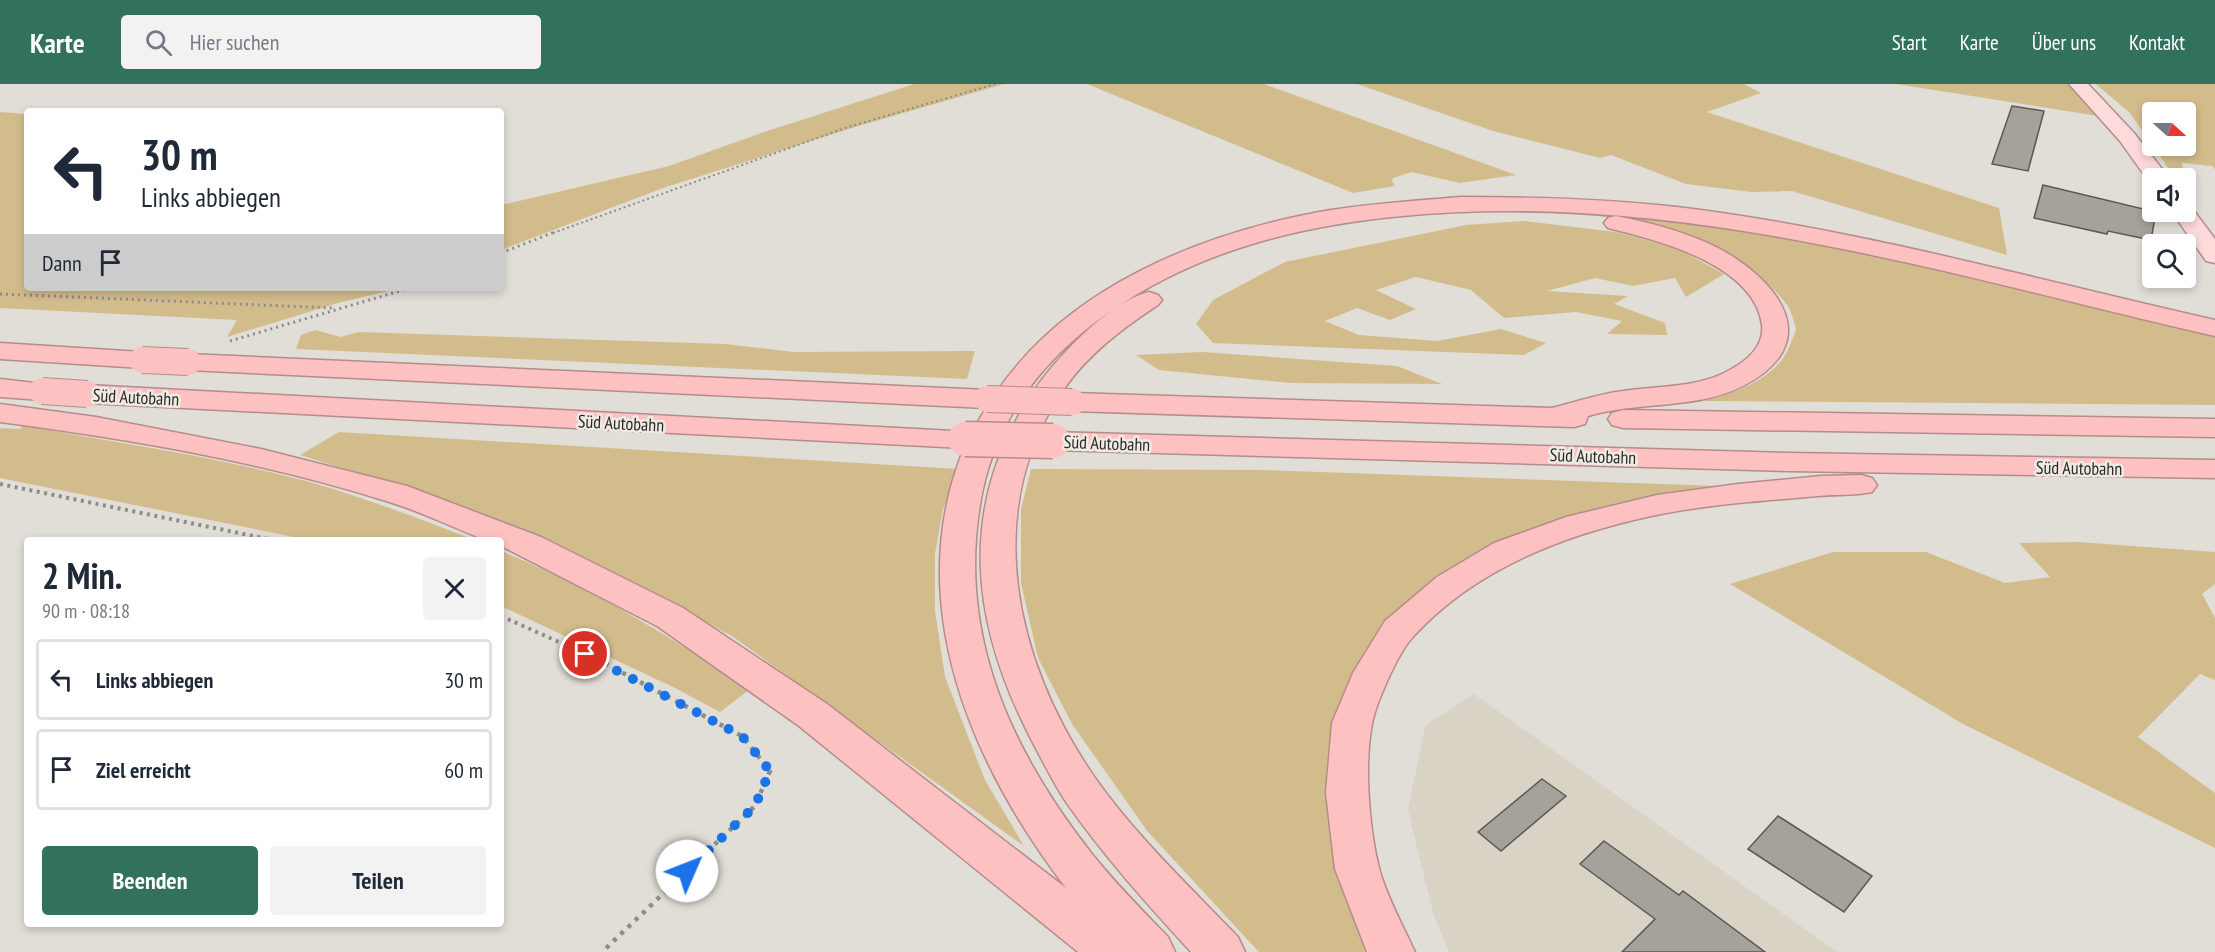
<!DOCTYPE html>
<html lang="de">
<head>
<meta charset="utf-8">
<style>
  body { margin:0; font-family:"PT Sans Narrow",sans-serif; background:#f2f2f3; color:#1f2937; height:100vh; display:flex; flex-direction:column; font-size:22px; white-space:nowrap }
  * { box-sizing:border-box; margin:0 }
  p { font-size:20px; color:#747a83 }
  .icon { flex:none; width:33px; height:33px; fill:none; stroke:currentColor; stroke-width:2; stroke-linecap:round; stroke-linejoin:round }
  .map { position:relative; flex:1; overflow:hidden }
  .sheet { position:absolute; left:24px; top:453px; width:480px; height:390px; display:flex; flex-direction:column; background:#fff; border-radius:6px; box-shadow:0 3px 9px #0003 }
  .sheet>* { flex:none }
  .banner { position:absolute; left:24px; top:24px; width:480px; height:183px; border-radius:6px; box-shadow:0 3px 9px #0003; background:#fff; color:#1f2937; overflow:hidden }
  .needle { width:39px; rotate:111deg }
  .fabs { position:absolute; left:2142px; top:18px; display:grid; gap:12px }
  .fabs a { display:grid; place-items:center; width:54px; height:54px; border-radius:6px; background:#fff; box-shadow:0 3px 9px #0003; font-size:30px }
  .pin { position:absolute; display:grid; place-items:center; width:51px; height:51px; color:#fff; margin:-26px; border:3px solid #fff; border-radius:50%; box-shadow:0 2px 6px #0007 }
  .me { position:absolute; width:66px; margin:-33px; rotate:46deg; stroke-linejoin:round; filter:drop-shadow(0 0 4px #0008) }
  .turn { display:flex; align-items:center; gap:21px; height:126px; padding:0 18px; font-size:27px }
  .turn .icon { width:78px; height:78px; stroke-width:2.5 }
  .turn b { display:block; font-size:42px; line-height:51px }
  .then { display:flex; align-items:center; height:57px; padding:0 18px; background:#0003; gap:12px; font-size:22px }
  .round { display:grid; place-items:center; flex:none; width:63px; height:63px; border-radius:6px; background:#f2f2f3 }
  .summary { display:flex; align-items:center; justify-content:space-between; height:102px; padding:0 18px }
  h1 { font-size:36px; font-weight:800; line-height:45px }
  .cta { display:flex; gap:12px; margin-top:auto; padding:12px 18px }
  .cta a { flex:1; height:69px; border-radius:6px; background:#32715e; color:#fff; font-size:24px; font-weight:800; line-height:69px; text-align:center }
  .cta a+a { background:#f2f2f3; color:#1f2937 }
  ul { padding:0; list-style:none }
  li { display:flex; align-items:center; gap:18px; height:81px; margin:0 12px 9px; padding:0 6px; border:3px solid #e0e1e3; border-radius:6px }
  li div { flex:1 }
  li b { display:block; font-size:22px }
  li em { font-style:normal }
  header { display:flex; align-items:center; gap:36px; box-sizing:border-box; height:84px; padding:0 30px; background:#32715e; color:#fff }
  header strong { font-size:28px }
  nav { display:flex; gap:33px; margin-inline-start:auto; font-size:21px }
  .search { width:420px; height:54px; background:#f2f2f3; display:flex; align-items:center; gap:15px; box-sizing:border-box; padding:0 21px; border-radius:6px; color:#747a83; font-size:22px }
  .map>svg:first-child { display:block }
</style>
</head>
<body>
<header>
<strong>Karte</strong>
<div class="search"><svg class="icon" aria-label="search" viewBox="0 0 24 24"><circle cx="10" cy="10" r="6"/><path d="M15 15l6 6"/></svg>Hier suchen</div>
<nav><a>Start</a><a>Karte</a><a>Über uns</a><a>Kontakt</a></nav>
</header>
<div class="map">
<svg width="2215" height="868" viewBox="0 0 2215 868">
  <rect width="100%" height="100%" fill="#e1ded7"/>
  <path fill="#d8d3c5" d="M1474 610 1837 868H1449L1433 829 1408 726 1425 642Z"/>
  <path fill="#d2bc8c" fill-rule="evenodd" d="M914 0H1004L855 43 663 104 501 166V121L669 82 764 48Z
    M1087 0H1264L1516 91 1460 99 1411 88 1391 95 1395 102 1353 109Z
    M1357 0H1744L1761 9 1707 28 1999 124 2007 171 1792 107 1752 108 1686 100 1611 71 1600 74 1493 47Z
    M1896 0H2068L2098 32Z
    M2096 0H2215V85L2212 82 2182 79 2184 94H2175L2130 29ZM2152 28H2186V62H2152Z
    M0 28 27 30V204H401L338 219 227 253 237 236 0 224Z
    M1586 123 1778 151 1887 174 2215 253V321L1703 317C1731 311 1763 299 1782 276 1788 268 1792 256 1796 246 1794 238 1792 228 1787 221 1743 160 1639 135 1569 128Z
    M1523 137 1616 148 1677 164 1724 190 1686 213 1675 194 1633 202 1595 194 1547 207 1628 212 1614 220 1665 239 1667 251 1607 250 1622 237 1576 228 1504 234 1471 206 1416 193 1376 206 1416 225 1390 236 1357 224 1325 237 1359 251 1437 257 1501 245 1546 259 1524 271 1213 259 1196 240 1213 216 1285 178 1466 141Z
    M315 246 341 253 358 248 725 260 793 268 975 267 967 295 296 265 301 251Z
    M1202 268 1397 282 1442 300 1291 299 1159 286 1136 271Z
    M24 342C119 359 213 372 306 397 364 413 419 435 475 456H309L0 394V344L19 345Z
    M339 348 959 385 943 425 935 470V527L945 593 985 696 1024 762 732 552 530 448 368 392 300 371Z
    M1031 385 1262 386 1719 402 1591 428 1486 464 1421 505 1356 584 1331 667 1372 868H1259L1148 748 1072 640 1038 574 1021 499V425Z
    M2078 458 2215 468V500L2202 510 2215 534V596L2200 590 2138 653 2215 709V764L1963 640 1730 500 1833 468H1926L2005 499 2050 493 2019 459Z
    M501 467C589 503 671 552 749 606L720 628 675 604 501 522Z"/>
  <path fill="#a5a29c" stroke="#5c5953" stroke-width="1.5" d="M2012 22 2044 27 2028 87 1992 80Z
    M2043 101 2156 128 2151 156 2108 147 2107 150 2034 134Z
    M1542 695 1566 712 1501 767 1478 748Z
    M1778 732 1872 792 1844 828 1748 765Z
    M1604 757 1679 811 1683 807 1765 868H1622L1655 835 1580 780Z"/>
  <g fill="none" stroke-linecap="round" stroke-linejoin="round">
    <g stroke="#b48c8b" stroke-width="3">
      <path id="major" d="M2069 0H2088L2134 49 2169 94H2152V99H2150L2120 57Z
        M2186 122 2191 123 2215 155V179L2206 177 2172 128H2186Z"/>
    </g>
    <g stroke="#b48c8b" stroke-width="3">
      <path id="highway" d="M1460 113C1533 113 1605 115 1677 123 1859 145 2037 196 2215 236V252C1949 191 1678 105 1402 132 1297 142 1198 167 1111 227 1048 270 999 330 983 405 954 543 1008 663 1092 770 1115 799 1142 826 1168 853L1175 868H1078L799 642 657 542 501 462V456H485C452 443 418 426 383 416 259 377 129 355 0 338V320L96 333 261 365 407 402 541 453 683 524 827 620 1066 804C971 680 901 518 964 364L87 319 77 316 73 310 77 304 87 301 972 348 986 324 188 286 178 284 174 278 178 272 188 270 987 306 996 309C1068 203 1198 151 1319 128 1365 120 1413 117 1460 113Z
        M1616 132C1652 139 1687 148 1720 165 1780 198 1826 259 1743 302 1696 326 1638 317 1588 332L1585 340 1574 343 1072 327 1062 324 1057 318 1062 312 1072 309 1552 324C1575 318 1599 310 1623 307 1655 302 1691 304 1722 290 1741 281 1765 265 1762 241 1754 180 1657 156 1608 144L1604 139 1608 134Z
        M1149 208 1158 211 1162 216 1158 221C1123 244 1088 270 1064 305 980 426 1015 577 1093 691 1134 750 1188 801 1238 853L1245 868H1191C1147 820 1103 771 1066 718 1053 698 1042 676 1031 655 971 539 957 424 1031 311 1054 276 1108 218 1149 208Z
        M0 259 142 268 152 270 156 276 152 282 142 284 0 275Z
        M0 295 52 301 56 307 52 313 42 316 0 313Z
        M1623 326 2215 335V353L1623 344 1612 341 1608 335 1612 329Z
        M1053 348 1789 369 2215 376V394L1789 387 1053 366 1042 363 1038 357 1042 351Z
        M1861 391 1872 394 1877 401 1872 408C1854 412 1836 410 1818 412 1764 417 1709 420 1656 431 1566 450 1475 484 1412 554 1398 569 1376 619 1372 640 1364 681 1369 744 1379 784 1386 811 1403 842 1415 868H1367L1335 785 1326 709 1332 639 1353 589 1385 537 1437 493 1494 459 1566 433 1657 411 1738 400 1821 392Z"/>
    </g>
    <path stroke="#8e8c87" stroke-width="2" stroke-dasharray="2 3" stroke-linecap="butt" d="M553 149 848 43 995 0"/>
    <path stroke="#8e8c87" stroke-width="3" stroke-dasharray="2 4" stroke-linecap="butt" d="M501 169 557 147
      M0 210 334 224
      M230 257 410 204"/>
    <path stroke="#8e8c87" stroke-width="4" stroke-dasharray="3 4.5" stroke-linecap="butt" d="M0 400 273 456
      M501 532 590 572"/>
    <path stroke="#8e8c87" stroke-width="4.5" stroke-dasharray="4 6" stroke-linecap="butt" d="M587 570 742 652 770 687 755 722 602 868"/>
    <use href="#major" fill="#fedada" fill-rule="evenodd"/>
    <use href="#highway" fill="#fdc1c1" fill-rule="evenodd"/>
    <g stroke="#b48c8b" stroke-width="28" stroke-linecap="butt">
      <path id="highway-bridge-far1" d="M142 276 188 278
        M42 307 87 310
        M987 315 1072 318"/>
    </g>
    <g stroke="#b48c8b" stroke-width="37" stroke-linecap="butt">
      <path id="highway-bridge" d="M965 355 1053 357"/>
    </g>
    <use href="#highway-bridge-far1" stroke="#fdc1c1" stroke-width="26"/>
    <use href="#highway-bridge" stroke="#fdc1c1" stroke-width="34"/>
  </g>
  <g fill="none" stroke-linecap="round" stroke-linejoin="round">
    <path stroke="#1a73e8" stroke-width="10" stroke-dasharray="0 18" d="M585 570 742 652 770 687 755 722 687 787"/>
  </g>
  <g text-anchor="middle" dominant-baseline="central" stroke-width="5" stroke-linejoin="round" paint-order="stroke">
    <g font-size="18" fill="#2b2a27" stroke="#efebe4">
      <text transform="translate(136 313) rotate(3)">Süd Autobahn</text>
      <text transform="translate(621 339) rotate(3)">Süd Autobahn</text>
      <text transform="translate(1107 359) rotate(2)">Süd Autobahn</text>
      <text transform="translate(1593 372) rotate(2)">Süd Autobahn</text>
      <text transform="translate(2079 384) rotate(1)">Süd Autobahn</text>
    </g>
  </g>
</svg>
<div class="fabs">
<a><svg class="needle" viewBox="-14 -14 28 28"><path d="M0-13l5 13h-10z" fill="#e53935"/><path d="M0 13l5-13h-10z" fill="#747a83"/></svg></a>
<a><svg class="icon" aria-label="sound" viewBox="0 0 24 24"><path d="M4 9h4l5-4v14l-5-4H4zM17 9q2 3 0 6"/></svg></a>
<a><svg class="icon" aria-label="search" viewBox="0 0 24 24"><circle cx="10" cy="10" r="6"/><path d="M15 15l6 6"/></svg></a>
</div>
<div class="pin" style="left:585px;top:570px;background:#d93025"><svg class="icon" aria-label="arrive" viewBox="0 0 24 24"><path d="M6 21V4h12l-3 4 3 4H6"/></svg></div>
<svg class="me" style="left:687px;top:787px" viewBox="-20 -20 40 40"><circle r="19" fill="#fff"/><path d="M0-13L10 11 0 6-10 11z" fill="#1a73e8"/></svg>
<div class="banner">
<div class="turn"><svg class="icon" aria-label="left" viewBox="0 0 24 24"><path d="M17 20v-9H6M10 6l-5 5 5 5"/></svg><div><b>30 m</b>Links abbiegen</div></div>
<div class="then">Dann<svg class="icon" aria-label="arrive" viewBox="0 0 24 24"><path d="M6 21V4h12l-3 4 3 4H6"/></svg></div>
</div>
<section class="sheet">
<div class="summary"><div><h1>2 Min.</h1><p>90 m · 08:18</p></div><a class="round"><svg class="icon" aria-label="close" viewBox="0 0 24 24"><path d="M6 6l12 12M18 6L6 18"/></svg></a></div>
<ul>
<li><svg class="icon" aria-label="left" viewBox="0 0 24 24"><path d="M17 20v-9H6M10 6l-5 5 5 5"/></svg><div><b>Links abbiegen</b></div><em>30 m</em></li>
<li><svg class="icon" aria-label="arrive" viewBox="0 0 24 24"><path d="M6 21V4h12l-3 4 3 4H6"/></svg><div><b>Ziel erreicht</b></div><em>60 m</em></li>
</ul>
<div class="cta"><a>Beenden</a><a>Teilen</a></div>
</section>
</div>
</body>
</html>
